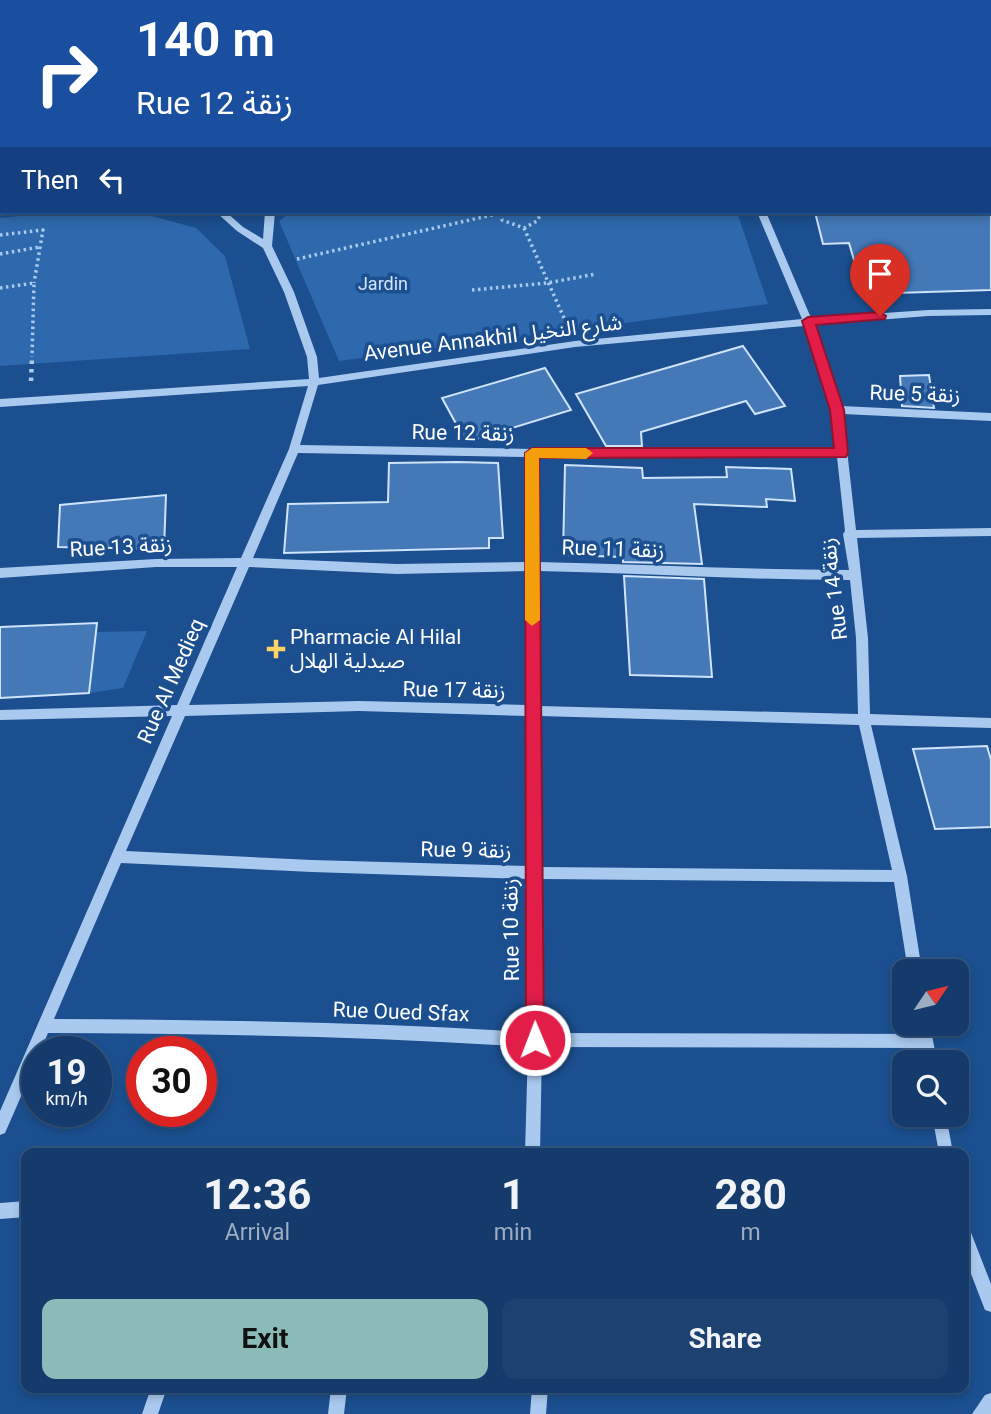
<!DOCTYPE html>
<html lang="en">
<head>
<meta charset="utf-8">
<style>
  body { margin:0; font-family:Roboto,"Noto Sans Arabic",sans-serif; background:#1d4271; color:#f1f3f6; height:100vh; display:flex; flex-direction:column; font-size:26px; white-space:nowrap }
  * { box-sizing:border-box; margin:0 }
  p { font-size:23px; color:#9dadc1 }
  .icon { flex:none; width:38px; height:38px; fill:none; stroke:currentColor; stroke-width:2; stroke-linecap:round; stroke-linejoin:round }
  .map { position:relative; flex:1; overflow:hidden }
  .sheet { position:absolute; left:21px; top:1148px; width:948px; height:245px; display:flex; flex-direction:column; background:#143b6b; border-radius:14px; box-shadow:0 4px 10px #0003,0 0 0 2px #33557e }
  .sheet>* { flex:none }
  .guide { position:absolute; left:0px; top:0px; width:992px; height:214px; box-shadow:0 4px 10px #0003,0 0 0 2px #33557e; background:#1a4fa0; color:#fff; overflow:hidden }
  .needle { width:46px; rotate:55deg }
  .tools { position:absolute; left:892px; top:959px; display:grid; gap:14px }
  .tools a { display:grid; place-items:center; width:77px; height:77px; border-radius:14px; background:#143b6b; box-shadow:0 4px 10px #0003,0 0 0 2px #33557e; font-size:35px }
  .speed { position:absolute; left:21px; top:1036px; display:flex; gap:14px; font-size:35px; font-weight:700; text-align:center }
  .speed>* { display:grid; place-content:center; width:91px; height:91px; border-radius:50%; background:#143b6b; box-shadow:0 4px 10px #0003,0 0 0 2px #33557e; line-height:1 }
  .speed small { font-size:18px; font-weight:400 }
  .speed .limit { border:10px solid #d22; background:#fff; color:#111 }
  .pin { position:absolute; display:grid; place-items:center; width:60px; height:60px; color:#fff; margin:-72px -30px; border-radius:50% 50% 50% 0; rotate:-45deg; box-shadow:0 0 7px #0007 }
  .pin .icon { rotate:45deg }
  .me { position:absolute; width:77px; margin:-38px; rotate:359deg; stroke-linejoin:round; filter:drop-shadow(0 0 5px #0008) }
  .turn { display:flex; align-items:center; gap:24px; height:147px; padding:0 21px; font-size:32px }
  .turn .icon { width:91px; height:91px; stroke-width:2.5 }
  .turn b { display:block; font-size:49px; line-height:60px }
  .then { display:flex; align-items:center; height:66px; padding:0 21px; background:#0003; gap:14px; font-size:26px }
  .eta { display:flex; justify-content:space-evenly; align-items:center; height:119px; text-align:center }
  .eta b { font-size:42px; font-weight:700; line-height:49px }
  .primary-button { display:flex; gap:14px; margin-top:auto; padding:14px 21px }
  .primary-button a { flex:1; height:80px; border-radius:14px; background:#8bbbb9; color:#111; font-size:28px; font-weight:700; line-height:80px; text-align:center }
  .primary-button a+a { background:#1d4271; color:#f1f3f6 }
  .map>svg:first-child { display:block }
</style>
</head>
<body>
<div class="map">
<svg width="991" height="1414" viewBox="0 0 991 1414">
  <rect width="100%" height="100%" fill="#1b4f8f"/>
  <path fill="#2e69ad" d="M60 212H137L196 228 225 256 250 349 0 366V218Z
    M291 212H737L768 304 339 361 279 221Z
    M147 631 123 688 89 693 96 632Z"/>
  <path fill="#4478b7" stroke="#cfe3fa" stroke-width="2" d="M815 212 991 213V290L864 294 849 243 823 244Z
    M743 346 785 406 755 414 746 401 641 432 642 446H606L576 394Z
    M545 368 571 410 466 442 442 398Z
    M929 375 934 408 902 406 900 376Z
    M457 462 498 463 503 538H489V548L284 553 288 504 388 502 389 463Z
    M565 465 642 468 643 478 727 477 726 467 791 469 795 501 766 499 767 507 694 504 702 564 623 562V557L563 555Z
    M166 495 164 549 58 547 60 505Z
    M624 576 704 579 712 677 630 675Z
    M97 623 89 693 0 698V627Z
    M987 746 991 760V827L935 829 913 749Z"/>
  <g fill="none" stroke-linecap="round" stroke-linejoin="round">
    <path stroke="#a9c9ee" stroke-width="3.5" stroke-dasharray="2.5 3.5" stroke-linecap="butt" d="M501 213 502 220 524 228 537 221 542 212
      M524 228 568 327
      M0 235 43 230 34 283
      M0 254 40 247
      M297 259 501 213
      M0 288 34 283 32 357
      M472 290 547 283 596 274"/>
    <path stroke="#a9c9ee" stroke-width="4.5" stroke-dasharray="3.5 5" stroke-linecap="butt" d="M31 381 32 356"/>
    <path fill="#a9c9ee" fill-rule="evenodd" d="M185 0H193L194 2H186Z
      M0 92H2V98H0Z
      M990 180H991V186H990Z
      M216 212H226L243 227 263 239 265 212H275L272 246 294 292 317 357 319 378 575 341 802 319 757 212H766L811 318 928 310 991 309V315L928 316 814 325 841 406 991 413V421L843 414 856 530 991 528V536L857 538 868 638 870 714 991 718V728L871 725 907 876 922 971H908L894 882 541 879 542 1033 918 1034 916 1024H930L937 1062H923L920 1048 542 1047 540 1153H525L528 1047C368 1036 208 1034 48 1033L40 1052H37V1060L5 1133 0 1135V1111L172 716 0 720V710L177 705 237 567H156L0 578V568L156 559 241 558 289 449 308 386 0 407V399L309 379 307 357 284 292 263 248 237 231ZM804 326 832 410 836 449H532L300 445 318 385 575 347ZM298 453 527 457V562L397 564 253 558ZM537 457H837L845 531 843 534 849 570C745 570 642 564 538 562ZM249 567 397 574 527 571V705L359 701 189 705ZM538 571C642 573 746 580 850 580L856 638 858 714 539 706ZM359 711 527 716V866L312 860 126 851 185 716ZM539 716 859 725 892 870 541 867ZM121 863 312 872 528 879V1032C370 1022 212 1020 54 1019Z
      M932 1115H946L953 1153H939Z
      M26 1201V1217L0 1219V1203Z
      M964 1228 970 1230 991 1284V1312L985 1310 964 1256Z
      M151 1388H167L158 1414H142Z
      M331 1388H347L344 1414H328Z
      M532 1388H548L546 1414H530Z
      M991 1393V1414H972L985 1395Z"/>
    <path fill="#fff" fill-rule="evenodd" d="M990 107H991V115H990Z
      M990 131H991V139H990Z
      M0 162H2V172H0Z
      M0 182H2V192H0Z"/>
  </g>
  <path fill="#e11d48" stroke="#92132f" stroke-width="2" d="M880 312 886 316 885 319 816 325 844 410 848 453 846 457 539 458 544 1040 542 1046 535 1049 529 1046 526 1040 525 453 532 448H834L830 410 802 321 808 317Z"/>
  <path fill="#f59e0b" d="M532 448H586L593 453 586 459 539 458 540 620 532 626 525 620V453Z"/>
  <path fill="#ffd166" stroke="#1b4f8f" stroke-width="2.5" d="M272.5 638.5h7v7h7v7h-7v7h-7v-7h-7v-7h7z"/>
  <g text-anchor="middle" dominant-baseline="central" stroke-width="7" stroke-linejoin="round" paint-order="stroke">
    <g font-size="18" fill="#cfe3fa" stroke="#1b4f8f">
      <text x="383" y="283">Jardin</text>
    </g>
    <g font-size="21" fill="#fff" stroke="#1b4f8f">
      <text transform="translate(493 338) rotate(-7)">Avenue Annakhil شارع النخيل</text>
      <text transform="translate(915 394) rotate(2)">Rue 5 زنقة</text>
      <text transform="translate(463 433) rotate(1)">Rue 12 زنقة</text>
      <text transform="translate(121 547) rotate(-3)">Rue 13 زنقة</text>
      <text transform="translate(613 549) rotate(2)">Rue 11 زنقة</text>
      <text transform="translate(834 589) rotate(-97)">Rue 14 زنقة</text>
      <text transform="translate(171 681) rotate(-66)">Rue Al Medieq</text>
      <text transform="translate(454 690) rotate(1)">Rue 17 زنقة</text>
      <text transform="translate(466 850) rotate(1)">Rue 9 زنقة</text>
      <text transform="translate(511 930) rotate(-91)">Rue 10 زنقة</text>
      <text transform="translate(401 1012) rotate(2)">Rue Oued Sfax</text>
    </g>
    <g font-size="21" fill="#fff" stroke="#1b4f8f" text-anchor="start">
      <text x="290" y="637">Pharmacie Al Hilal<tspan x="290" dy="24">صيدلية الهلال</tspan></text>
    </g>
  </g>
</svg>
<div class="tools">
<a><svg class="needle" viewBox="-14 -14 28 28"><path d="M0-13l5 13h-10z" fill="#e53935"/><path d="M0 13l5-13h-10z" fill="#9dadc1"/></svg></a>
<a><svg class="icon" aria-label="search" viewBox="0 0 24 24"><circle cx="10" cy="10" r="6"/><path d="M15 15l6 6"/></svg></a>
</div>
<div class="speed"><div>19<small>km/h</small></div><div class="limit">30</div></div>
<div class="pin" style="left:880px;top:316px;background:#d93025"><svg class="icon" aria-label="arrive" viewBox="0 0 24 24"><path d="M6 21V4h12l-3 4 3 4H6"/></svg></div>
<svg class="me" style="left:535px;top:1040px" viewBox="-20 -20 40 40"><circle r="17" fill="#e11d48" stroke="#fff" stroke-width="3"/><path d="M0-11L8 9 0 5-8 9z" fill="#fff"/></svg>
<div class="guide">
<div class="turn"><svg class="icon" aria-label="right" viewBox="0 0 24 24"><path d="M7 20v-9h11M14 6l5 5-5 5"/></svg><div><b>140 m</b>Rue 12 زنقة</div></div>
<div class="then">Then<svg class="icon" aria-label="left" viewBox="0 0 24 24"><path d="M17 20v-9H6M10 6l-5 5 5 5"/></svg></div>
</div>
<section class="sheet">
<div class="eta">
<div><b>12:36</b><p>Arrival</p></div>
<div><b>1</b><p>min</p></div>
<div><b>280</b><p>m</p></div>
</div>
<div class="primary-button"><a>Exit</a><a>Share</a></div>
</section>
</div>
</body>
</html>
